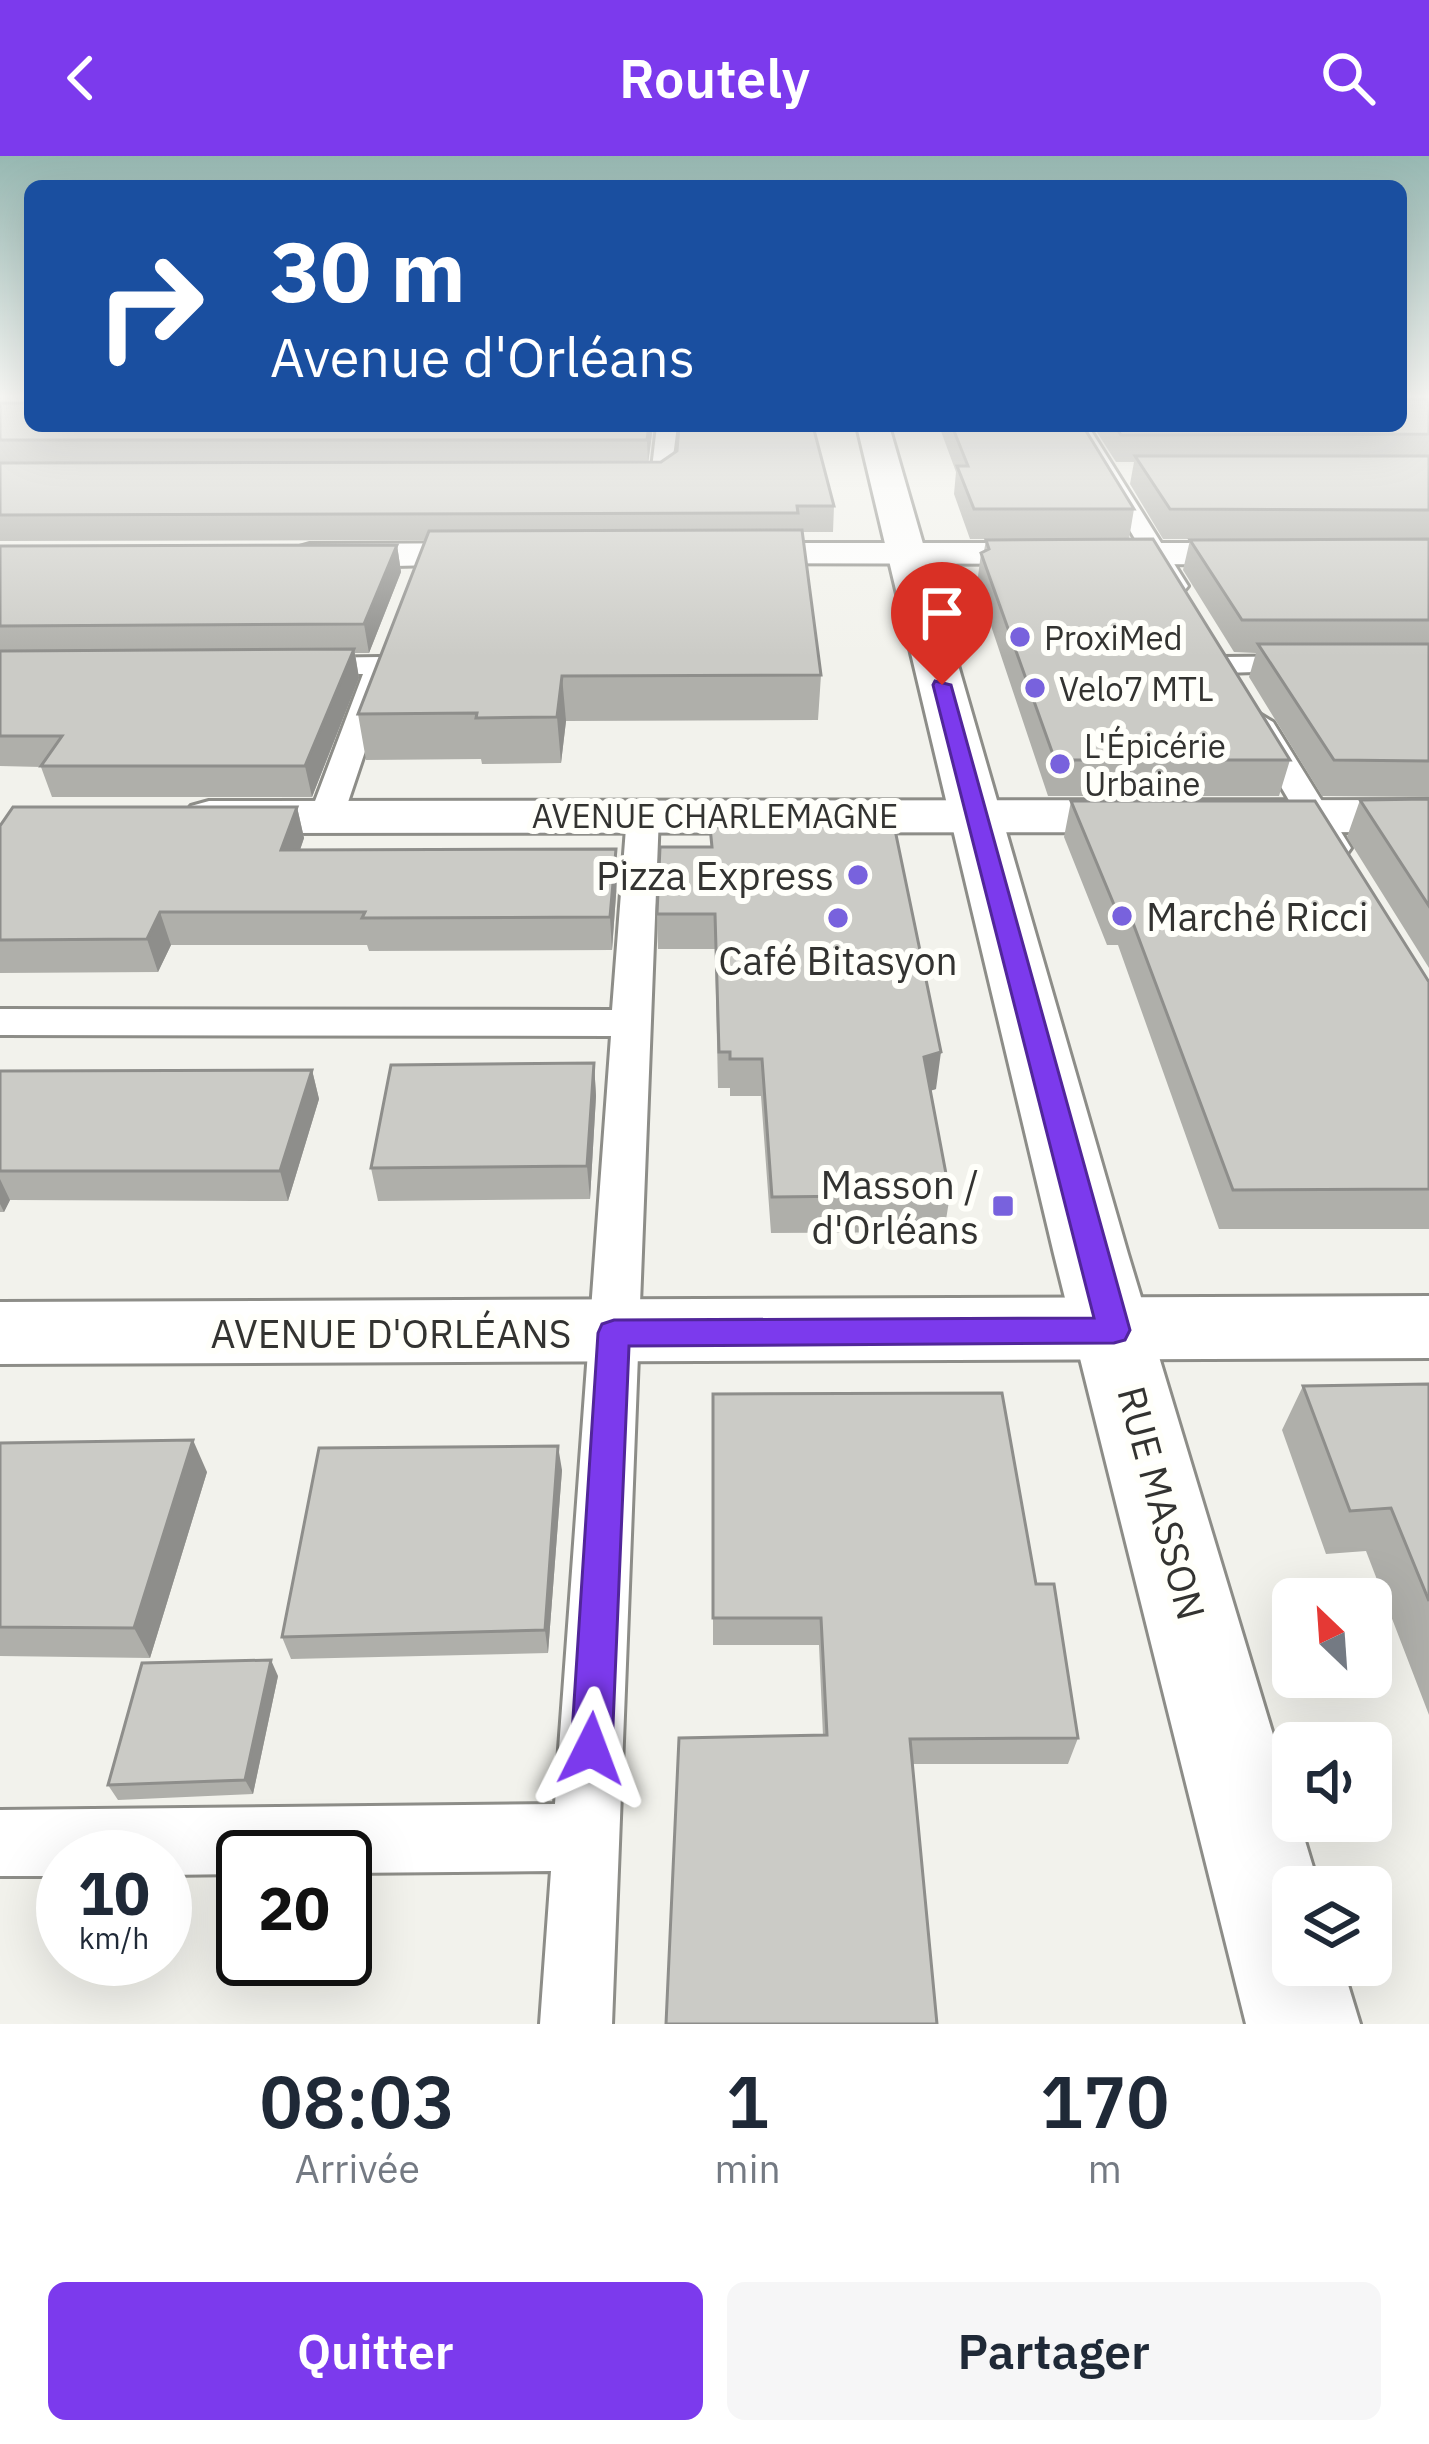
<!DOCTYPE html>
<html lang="fr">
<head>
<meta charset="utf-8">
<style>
  body { margin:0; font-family:"IBM Plex Sans",sans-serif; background:#f6f6f7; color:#1f2937; height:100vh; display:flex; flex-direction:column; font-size:45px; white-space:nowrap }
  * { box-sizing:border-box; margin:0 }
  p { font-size:39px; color:#747a83 }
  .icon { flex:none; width:66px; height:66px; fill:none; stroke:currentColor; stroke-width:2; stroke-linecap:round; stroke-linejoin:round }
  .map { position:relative; height:1868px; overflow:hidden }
  .drawer { display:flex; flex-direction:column; background:#fff; flex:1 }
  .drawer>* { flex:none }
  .banner { position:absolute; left:24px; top:24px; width:1383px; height:252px; border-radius:18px; box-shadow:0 12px 48px #0002; background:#1a4fa0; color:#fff; overflow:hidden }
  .needle { width:78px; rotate:335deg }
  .controls { position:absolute; left:1272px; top:1422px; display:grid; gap:24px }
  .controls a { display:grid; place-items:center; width:120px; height:120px; border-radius:18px; background:#fff; box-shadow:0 12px 48px #0002; font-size:60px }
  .speed { position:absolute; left:36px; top:1674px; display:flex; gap:24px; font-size:60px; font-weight:700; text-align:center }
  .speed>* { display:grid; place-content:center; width:156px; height:156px; border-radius:50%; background:#fff; box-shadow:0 12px 48px #0002; line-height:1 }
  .speed small { font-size:30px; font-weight:400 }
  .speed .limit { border:6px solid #111; border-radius:18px; background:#fff; color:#111 }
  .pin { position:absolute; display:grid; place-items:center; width:102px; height:102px; color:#fff; margin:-123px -51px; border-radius:50% 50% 50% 0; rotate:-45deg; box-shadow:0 0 12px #0007 }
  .pin .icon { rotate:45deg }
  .me { position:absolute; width:132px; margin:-66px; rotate:3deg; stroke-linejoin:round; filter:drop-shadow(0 0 9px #0008) }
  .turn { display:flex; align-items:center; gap:42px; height:252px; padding:0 48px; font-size:54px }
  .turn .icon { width:156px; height:156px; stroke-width:2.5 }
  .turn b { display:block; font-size:84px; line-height:102px }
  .eta { display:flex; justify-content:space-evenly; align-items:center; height:204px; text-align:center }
  .eta b { font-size:72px; font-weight:600; line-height:84px }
  .primary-button { display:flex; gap:24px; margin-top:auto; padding:24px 48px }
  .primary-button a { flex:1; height:138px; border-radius:18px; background:#7c3aed; color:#fff; font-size:48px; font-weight:600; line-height:138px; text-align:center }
  .primary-button a+a { background:#f6f6f7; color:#1f2937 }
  header { display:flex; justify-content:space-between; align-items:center; height:156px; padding:0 48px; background:#7c3aed; color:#fff; font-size:54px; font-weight:600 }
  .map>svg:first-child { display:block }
</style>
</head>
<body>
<header><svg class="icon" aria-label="back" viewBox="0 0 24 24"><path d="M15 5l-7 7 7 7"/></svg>Routely<svg class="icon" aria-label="search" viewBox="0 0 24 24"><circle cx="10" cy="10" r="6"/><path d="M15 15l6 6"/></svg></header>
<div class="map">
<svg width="1429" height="1868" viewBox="0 0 1429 1868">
  <rect width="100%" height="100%" fill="#f2f2ec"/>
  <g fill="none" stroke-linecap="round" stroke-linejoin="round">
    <g stroke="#8d8d88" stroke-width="6">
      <path id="service" d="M657 270H677L670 324H614V314L652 312Z
        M1068 270H1088L1188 430 1184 435H1166Z
        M1306 500 1316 502 1320 508 1316 514 1223 517 1209 509 1223 501Z
        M380 501 394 509 343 661 338 668H314L309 661 363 518H303L289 510 303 502Z
        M1258 557 1273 566 1351 692 1346 699H1322L1317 692 1243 566Z
        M643 649 659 659 612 1868H540L551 1715 345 1717V1701H243V1718L165 1719V1701H63V1720H0V1654L555 1648 611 880 0 879V853L612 854 627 659Z"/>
    </g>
    <g stroke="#8d8d88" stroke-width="6">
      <path id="minor" d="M506 387 520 391 525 399 520 407 310 412 296 408 291 400 296 392 310 388Z
        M718 387H1429V409L704 407 699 399 704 391Z
        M1429 644V676L209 677 191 672 183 661 191 650 209 645Z
        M1429 1140V1202L0 1208V1146Z"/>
    </g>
    <g stroke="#8d8d88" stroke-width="6">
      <path id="tertiary" d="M857 270H889L1128 1098 1293 1645V1665H1299L1319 1731H1293V1809H1342L1360 1868H1246L1054 1098Z"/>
    </g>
    <use href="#service" fill="#fff" fill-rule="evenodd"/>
    <use href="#minor" fill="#fff" fill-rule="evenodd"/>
    <use href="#tertiary" fill="#fff" fill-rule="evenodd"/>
  </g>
  <path fill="#afafaa" d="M1429 243V641L1322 640 1249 521 1256 497 1234 496 1183 414 1190 384 1312 383H1163L1130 328 1134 306H1116L1093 270H1401Z
    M0 247 30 270H653L648 306 834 350 833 376H803L821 519 818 564 566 565 561 607 482 608 481 603 366 604 358 558 426 384 0 385Z
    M939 270H1083L1134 353 1129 383H970L954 338 956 316Z
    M986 384 1290 604 1279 640H1048L977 428 981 397 984 395Z
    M397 389 401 416 369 497H355L359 522 312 641H52L41 611 0 610V390Z
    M1429 643V812L1347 681 1360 644Z
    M1071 645 1429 826V1073H1219L1118 789H1107L1064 681Z
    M297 651 304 682 300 694 616 693 617 725 612 794 369 795 367 789H171L158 816 0 817V670Z
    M710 671 936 933 930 935 950 1039 944 1076 771 1077 761 940H730V932H718L715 793H658L657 758 711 691Z
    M594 907 596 940 590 1043 378 1045 371 1012Z
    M312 914 319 943 288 1045 10 1044 4 1056H0V915Z
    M1429 1228V1559L1366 1395 1326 1398 1282 1274 1303 1230Z
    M713 1238 1036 1428 1078 1582 1068 1608H913L823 1580 819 1489H713Z
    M0 1287 207 1316 150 1502 0 1500Z
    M562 1314 548 1497 291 1503 282 1481Z
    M278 1520 253 1638 118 1644 108 1629Z"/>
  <path fill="#8e8e8b" d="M649 270H653L648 308 647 284Z
    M397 389 401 416 369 497 364 468Z
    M354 493 359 522 312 641 305 610Z
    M562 520 566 565 561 607 557 561Z
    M297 651 304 682 289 726 281 694Z
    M616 693 617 725 612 794 610 761Z
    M160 756 171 789 158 816 147 783Z
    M941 896 936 933 919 938 924 901Z
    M594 907 596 940 590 1043 587 1010Z
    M312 914 319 943 288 1045 280 1015Z
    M0 1023 10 1044 4 1056 0 1048Z
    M193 1284 207 1316 150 1502 134 1472Z
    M558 1290 562 1314 548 1497 545 1474Z
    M271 1504 278 1520 253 1638 245 1624Z"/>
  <path fill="#cbcbc6" stroke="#8e8e8b" stroke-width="3" d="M1401 243H1429V278L1121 279 1115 270H1401Z
    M0 247H30V270H649L647 284H0Z
    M679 270H813L834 350H797L798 357 0 359V307L661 306 677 295Z
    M952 270H1083L1134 353H974L957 310H968Z
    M1135 300H1429V354L1170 353Z
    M802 374 821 519 562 520 557 561 476 562 477 557 358 558 429 375Z
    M1153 383 1290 604H1055L981 397 989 393 986 384Z
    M1429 383V464H1242L1190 384Z
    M397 389 364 468 0 470V390Z
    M1258 488H1429V605L1334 604Z
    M354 493 305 610H41L62 580H0V495Z
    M1429 643V750L1360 644Z
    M1071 645H1315L1429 826V1033L1233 1034 1127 751H1115Z
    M13 651H297L281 694 616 693 610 761 362 762 365 756H160L147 783 0 784V670Z
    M894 669 941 896 924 901 950 1039 772 1041 762 903H730V896H719L715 758H657L660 691H712L710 671Z
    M594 907 587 1010 371 1012 391 909Z
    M312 914 280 1015H0V915Z
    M1429 1228V1445L1391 1352 1350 1355 1303 1230Z
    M1002 1237 1036 1428H1054L1078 1582 910 1583 937 1868H666L679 1582 827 1579 821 1462H713V1238Z
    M193 1284 134 1472 0 1471V1287Z
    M558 1290 545 1474 282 1481 319 1292Z
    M271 1504 245 1624 108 1629 142 1507Z"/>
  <linearGradient id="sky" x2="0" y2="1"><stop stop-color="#97b8b2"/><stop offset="0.48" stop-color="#f9f9f6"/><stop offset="1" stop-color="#f9f9f6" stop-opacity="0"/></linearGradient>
  <rect width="1429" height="501" fill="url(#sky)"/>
  <path fill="#7c3aed" stroke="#51269a" stroke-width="3" d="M935 525 951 529 1130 1174 1125 1184 1114 1187 629 1190 612 1593 606 1608 591 1614 577 1608 571 1593 598 1177 602 1168 614 1164 1094 1162 933 529Z"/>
  <g fill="#7862dd" stroke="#fffffa" stroke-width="4.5">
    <circle cx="1020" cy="481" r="12"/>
    <circle cx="1035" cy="532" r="12"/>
    <circle cx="1060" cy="608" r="12"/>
    <circle cx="858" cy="719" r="12"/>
    <circle cx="1122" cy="760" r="12"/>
    <circle cx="838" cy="762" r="12"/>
    <rect x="991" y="1038" width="24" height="24" rx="6"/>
  </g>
  <g text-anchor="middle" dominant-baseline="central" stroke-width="12" stroke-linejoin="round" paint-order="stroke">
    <g font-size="33" fill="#333331" stroke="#fffffa" text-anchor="start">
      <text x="1044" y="481">ProxiMed</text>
      <text x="1059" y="532">Velo7 MTL</text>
      <text x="1084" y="589">L'Épicérie<tspan x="1084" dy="38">Urbaine</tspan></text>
    </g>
    <g font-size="33" fill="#333331" stroke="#fffffa">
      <text x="715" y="659">AVENUE CHARLEMAGNE</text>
    </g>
    <g font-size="39" fill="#333331" stroke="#fffffa" text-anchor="end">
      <text x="834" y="719">Pizza Express</text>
      <text x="1146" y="760" text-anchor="start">Marché Ricci</text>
      <text x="838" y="804" text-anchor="middle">Café Bitasyon</text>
      <text x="979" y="1028">Masson /<tspan x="979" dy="45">d'Orléans</tspan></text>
    </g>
    <g font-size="39" fill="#333331" stroke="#fffffa">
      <text x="391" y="1177">AVENUE D'ORLÉANS</text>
      <text transform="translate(1162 1347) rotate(75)">RUE MASSON</text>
    </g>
  </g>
</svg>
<div class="controls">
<a><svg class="needle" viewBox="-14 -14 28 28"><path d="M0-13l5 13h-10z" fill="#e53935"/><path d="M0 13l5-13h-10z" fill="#747a83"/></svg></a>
<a><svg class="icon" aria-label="sound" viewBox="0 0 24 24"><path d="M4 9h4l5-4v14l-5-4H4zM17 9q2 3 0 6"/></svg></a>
<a><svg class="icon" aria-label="layers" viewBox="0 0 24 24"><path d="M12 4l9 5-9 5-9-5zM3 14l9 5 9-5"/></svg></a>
</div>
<div class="speed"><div>10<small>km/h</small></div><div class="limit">20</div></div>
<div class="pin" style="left:942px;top:529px;background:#d93025"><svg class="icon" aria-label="arrive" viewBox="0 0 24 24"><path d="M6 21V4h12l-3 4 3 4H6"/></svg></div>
<svg class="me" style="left:591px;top:1593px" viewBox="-20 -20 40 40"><path d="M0-17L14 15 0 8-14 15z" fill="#7c3aed" stroke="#fff" stroke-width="4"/></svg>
<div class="banner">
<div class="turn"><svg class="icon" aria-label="right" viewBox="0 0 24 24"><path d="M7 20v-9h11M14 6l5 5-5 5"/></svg><div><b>30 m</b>Avenue d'Orléans</div></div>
</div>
</div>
<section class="drawer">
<div class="eta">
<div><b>08:03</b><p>Arrivée</p></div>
<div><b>1</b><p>min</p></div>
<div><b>170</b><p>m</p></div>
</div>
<div class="primary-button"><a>Quitter</a><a>Partager</a></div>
</section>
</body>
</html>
